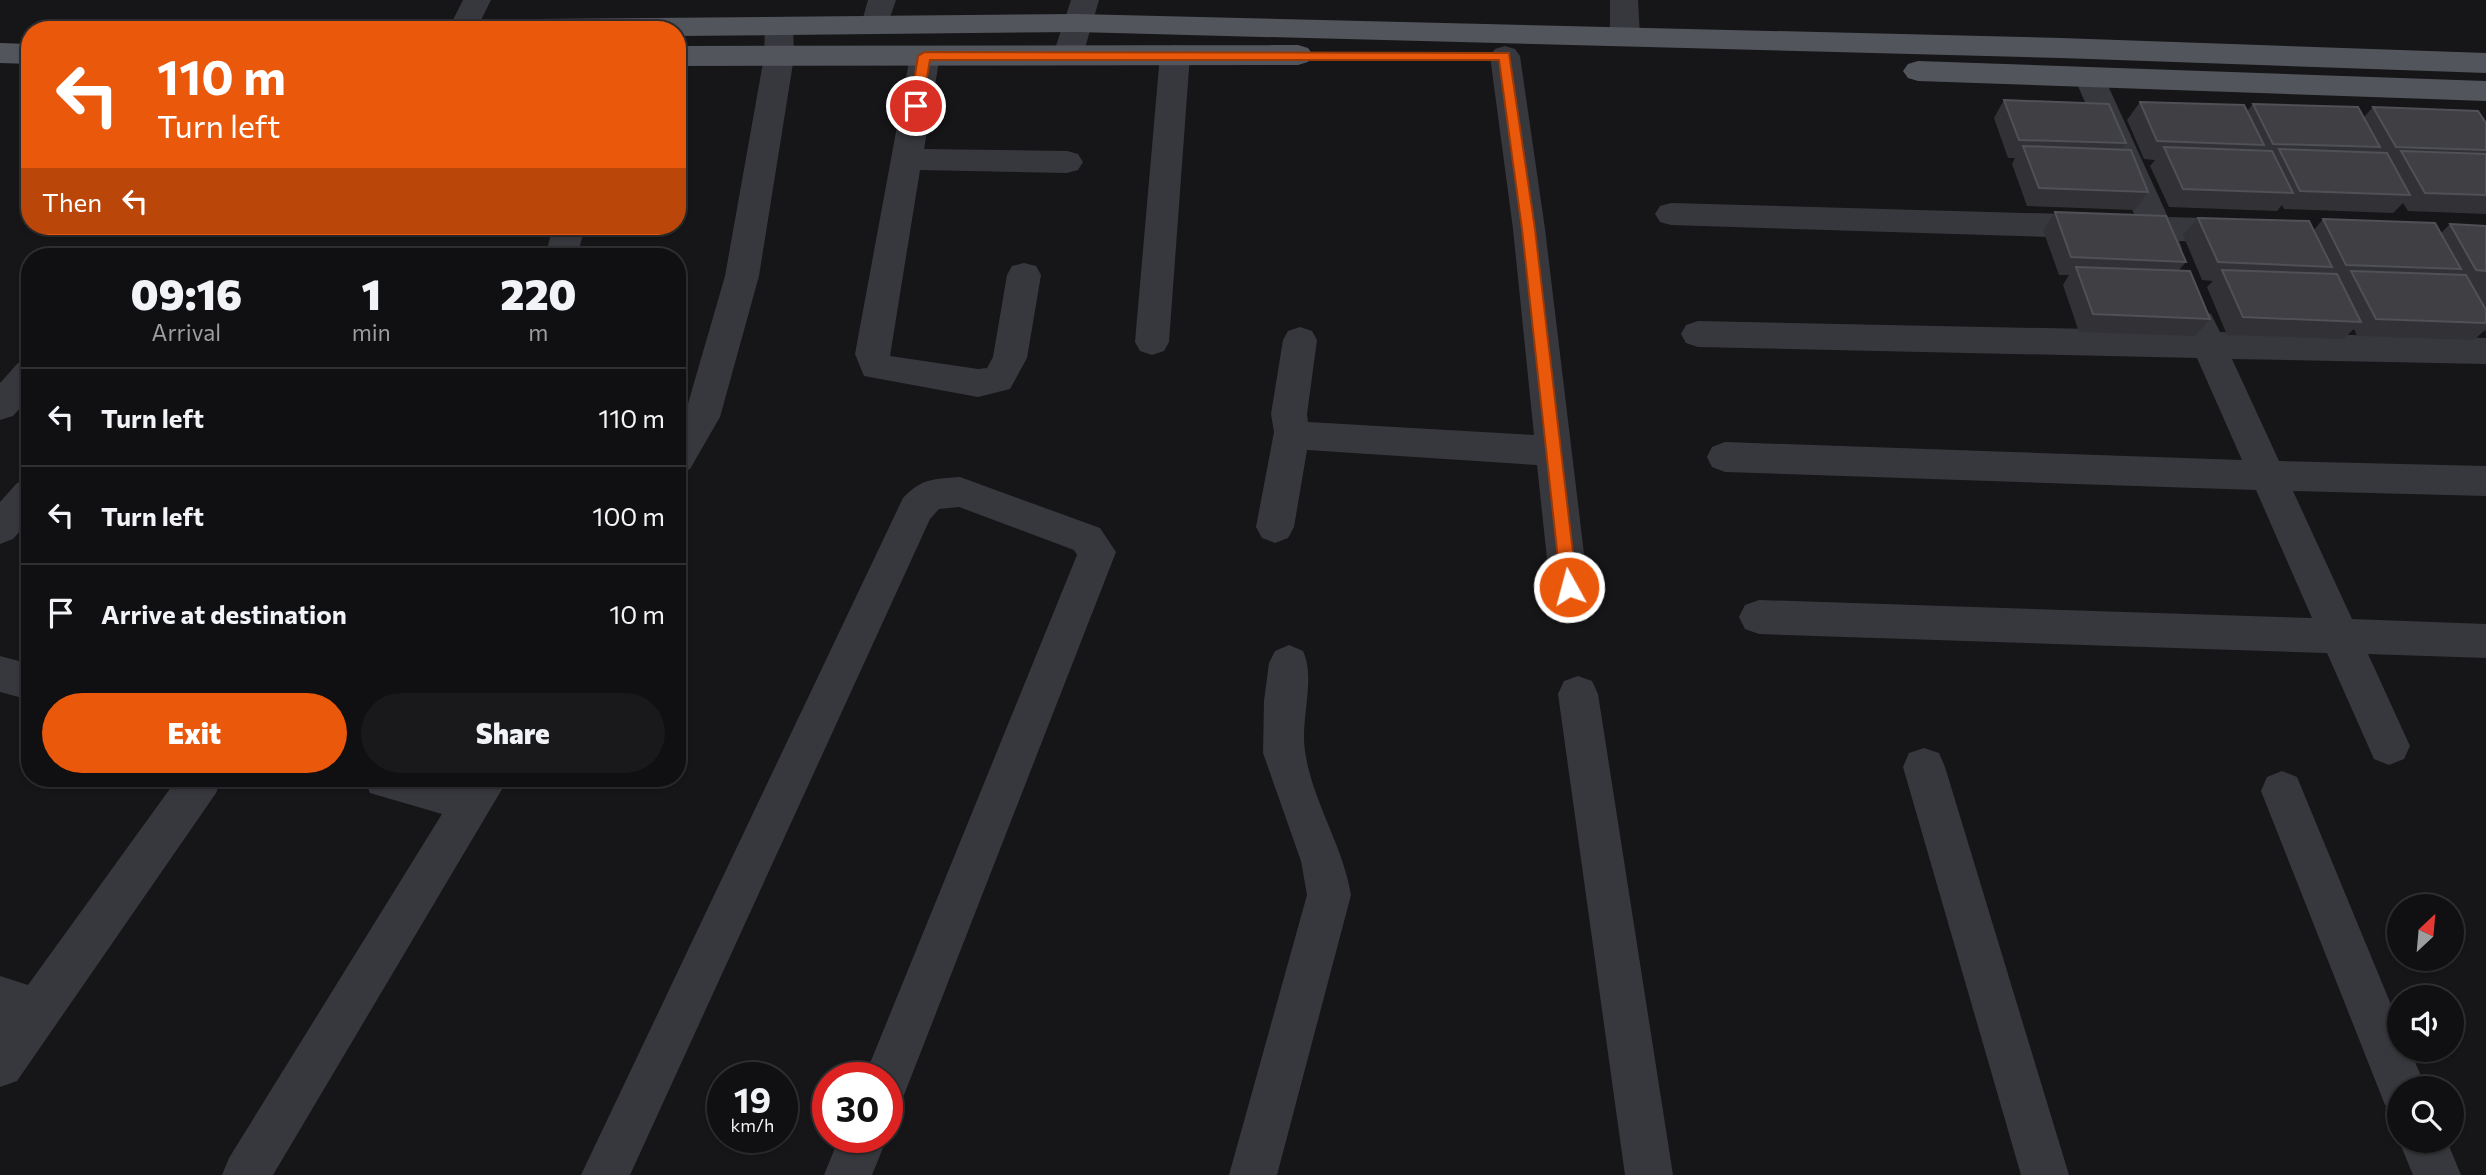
<!DOCTYPE html>
<html lang="en">
<head>
<meta charset="utf-8">
<style>
  body { margin:0; font-family:Commissioner,sans-serif; background:#19191b; color:#f1f3f6; height:100vh; display:flex; flex-direction:column; font-size:26px; white-space:nowrap }
  * { box-sizing:border-box; margin:0 }
  p { font-size:23px; color:#9c9d9f }
  .icon { flex:none; width:38px; height:38px; fill:none; stroke:currentColor; stroke-width:2; stroke-linecap:round; stroke-linejoin:round }
  .map { position:relative; flex:1; overflow:hidden }
  .details { position:absolute; left:21px; top:248px; width:665px; height:539px; display:flex; flex-direction:column; background:#101012; border-radius:28px; box-shadow:0 2px 5px #0004,0 0 0 2px #303032 }
  .details>* { flex:none }
  .banner { position:absolute; left:21px; top:21px; width:665px; height:214px; border-radius:28px; box-shadow:0 2px 5px #0004,0 0 0 2px #303032; background:#ea580c; color:#fff; overflow:hidden }
  .needle { width:46px; rotate:26deg }
  .buttons { position:absolute; left:2387px; top:894px; display:grid; gap:14px }
  .buttons a { display:grid; place-items:center; width:77px; height:77px; border-radius:50%; background:#101012; box-shadow:0 2px 5px #0004,0 0 0 2px #303032; font-size:35px }
  .speed { position:absolute; left:707px; top:1062px; display:flex; gap:14px; font-size:35px; font-weight:700; text-align:center }
  .speed>* { display:grid; place-content:center; width:91px; height:91px; border-radius:50%; background:#101012; box-shadow:0 2px 5px #0004,0 0 0 2px #303032; line-height:1 }
  .speed small { font-size:18px; font-weight:400 }
  .speed .limit { border:10px solid #d22; background:#fff; color:#111 }
  .pin { position:absolute; display:grid; place-items:center; width:60px; height:60px; color:#fff; margin:-30px; border:4px solid #fff; border-radius:50%; box-shadow:0 2px 7px #0007 }
  .me { position:absolute; width:77px; margin:-38px; rotate:353deg; stroke-linejoin:round; filter:drop-shadow(0 0 5px #0008) }
  .turn { display:flex; align-items:center; gap:24px; height:147px; padding:0 21px; font-size:32px }
  .turn .icon { width:91px; height:91px; stroke-width:2.5 }
  .turn b { display:block; font-size:49px; line-height:60px }
  .then { display:flex; align-items:center; height:66px; padding:0 21px; background:#0003; gap:14px; font-size:26px }
  .eta { display:flex; justify-content:space-evenly; align-items:center; height:119px; text-align:center }
  .eta b { font-size:42px; font-weight:800; line-height:49px }
  .primary-button { display:flex; gap:14px; margin-top:auto; padding:14px 21px }
  .primary-button a { flex:1; height:80px; border-radius:42px; background:#ea580c; color:#fff; font-size:28px; font-weight:800; line-height:80px; text-align:center }
  .primary-button a+a { background:#19191b; color:#f1f3f6 }
  ul { padding:0; list-style:none }
  li { display:flex; align-items:center; gap:21px; height:98px; padding:0 21px; border-top:2px solid #303032 }
  li div { flex:1 }
  li b { display:block; font-size:26px }
  li em { font-style:normal }
  .map>svg:first-child { display:block }
</style>
</head>
<body>
<div class="map">
<svg width="2486" height="1175" viewBox="0 0 2486 1175">
  <rect width="100%" height="100%" fill="#161618"/>
  <g fill="none" stroke-linecap="round" stroke-linejoin="round">
    <path fill="#37383d" fill-rule="evenodd" d="M463 0H491L476 30H448Z
      M868 0H896L885 32 875 34 865 32 861 25Z
      M1071 0H1099L1083 55 1078 62 1068 65 1058 62 1053 55Z
      M1610 0H1638L1640 37 1635 44 1625 46 1615 44 1610 37Z
      M779 17 789 19 793 26 794 57 759 276 720 417 690 469 677 474V427L685 414 725 276 764 57 765 26 769 19Z
      M1175 45 1185 48 1190 55 1169 342 1164 351 1152 355 1140 351 1135 342 1160 55 1165 48Z
      M925 46 935 49 940 56 924 149 1067 151 1078 154 1083 162 1078 170 1067 173 920 170 890 356 978 369 987 368 993 357 1007 275 1012 266 1024 263 1036 266 1041 275 1027 358 1010 389 978 397 864 376 855 354 910 56 915 49Z
      M1505 46 1515 49 1520 56 1545 229 1588 587 1583 599 1569 603 1555 599 1550 587 1537 465 1307 450 1294 527 1288 538 1275 543 1262 538 1256 527 1274 432 1271 414 1283 340 1288 331 1300 327 1312 331 1317 340 1307 414 1308 422 1534 435 1513 229 1490 56 1495 49Z
      M2089 67 2100 70 2104 77 2168 217 2239 219 2250 223 2255 231 2250 239 2239 243 2179 241 2182 249 2178 257 2166 261 2154 257 2146 240 1671 225 1660 222 1655 214 1660 206 1671 203 2135 216 2074 77 2078 70Z
      M553 226H585L577 257H545Z
      M2199 310 2211 314 2220 332 2486 338V364L2232 359 2279 461 2486 466V496L2293 491 2352 619 2486 624V658L2368 654 2410 746 2404 759 2389 765 2374 759 2327 653 1759 634 1745 629 1739 617 1745 605 1759 600 2312 618 2256 490 1725 472 1712 467 1707 457 1712 447 1725 442 2242 460 2197 358 1698 347 1686 343 1681 334 1686 325 1698 321 2186 331 2182 323 2187 314Z
      M30 360V397L13 416 0 420V383L18 363Z
      M960 477 1100 528 1116 552 904 1095 887 1101V1078H864L1077 555 1074 550 959 507 939 509 930 519 630 1175H581L903 498C922 478 934 479 960 477Z
      M30 479V520L13 539 0 544V502L17 483Z
      M1289 645 1303 651C1316 678 1300 720 1305 751 1312 801 1343 845 1351 895L1277 1175H1229L1307 895 1301 861 1263 753 1264 701 1269 663 1275 651Z
      M0 656 30 664V700L0 692Z
      M1578 676 1592 681 1598 694 1673 1175H1625L1558 694 1564 681Z
      M1924 748 1939 753 1945 767 2069 1175H2021L1903 767 1909 753Z
      M2282 771 2297 777 2399 1024V1050H2410L2426 1088H2399V1110L2385 1105 2261 791 2267 777Z
      M177 779H222L216 793 17 1081 0 1087V976L28 985Z
      M364 779H508L273 1175H222L229 1158 442 814 370 793Z
      M839 1138H887L872 1175H824Z
      M2399 1141H2447L2461 1175H2413Z"/>
    <path fill="#53555c" fill-rule="evenodd" d="M1077 14 2061 38 2486 53V73L2061 58 1077 32 677 36V30H320L324 23 334 21Z
      M0 43 30 44V64L0 63Z
      M1298 45 1308 48 1313 55 1308 62 1298 65 677 66V46Z
      M1918 61 2486 81V101L1918 81 1908 78 1903 71 1908 64Z"/>
  </g>
  <path fill="#323236" d="M2004 100 2126 143 2122 150 2148 192 2135 210 2027 206 2012 164 2015 158H2008L1994 118Z
    M2140 102 2247 111 2253 104 2364 117 2373 107 2486 123V214L2408 211 2403 203 2393 213 2284 209 2282 205 2277 211 2169 207 2150 166 2155 160 2144 159 2127 120Z
    M2055 212 2186 262 2178 271 2210 319 2195 336 2079 332 2063 285 2069 275H2059L2043 230Z
    M2198 218 2314 230 2323 219 2441 233 2450 224 2486 226V332L2485 330 2474 340 2357 336 2354 329 2343 339 2227 335 2207 287 2213 281 2202 280 2183 235Z"/>
  <path fill="#3f3f44" stroke="#4f5156" stroke-width="2" d="M2004 100 2109 104 2126 143 2019 140Z
    M2140 102 2244 105 2264 145 2157 141Z
    M2253 104 2358 107 2380 147 2273 144Z
    M2373 107 2478 111 2486 123V150L2396 147Z
    M2023 146 2131 150 2148 192 2039 188Z
    M2164 147 2272 151 2293 193 2183 189Z
    M2279 149 2387 153 2410 195 2300 191Z
    M2401 151 2486 154V195L2425 193Z
    M2055 212 2166 216 2186 262 2071 257Z
    M2198 218 2309 221 2332 267 2218 262Z
    M2323 219 2435 223 2461 269 2346 265Z
    M2450 224 2486 226V271L2476 270Z
    M2076 267 2190 271 2210 319 2093 314Z
    M2222 270 2337 274 2361 322 2243 317Z
    M2351 271 2466 275 2486 310V323L2376 319Z"/>
  <path fill="#ea580c" stroke="#983908" stroke-width="2" d="M925 52 1509 53 1535 229 1577 587 1575 592H1563L1561 587 1522 229 1499 60H930L922 106 916 110 910 106 918 56Z"/>
</svg>
<div class="buttons">
<a><svg class="needle" viewBox="-14 -14 28 28"><path d="M0-13l5 13h-10z" fill="#e53935"/><path d="M0 13l5-13h-10z" fill="#9c9d9f"/></svg></a>
<a><svg class="icon" aria-label="sound" viewBox="0 0 24 24"><path d="M4 9h4l5-4v14l-5-4H4zM17 9q2 3 0 6"/></svg></a>
<a><svg class="icon" aria-label="search" viewBox="0 0 24 24"><circle cx="10" cy="10" r="6"/><path d="M15 15l6 6"/></svg></a>
</div>
<div class="speed"><div>19<small>km/h</small></div><div class="limit">30</div></div>
<div class="pin" style="left:916px;top:106px;background:#d93025"><svg class="icon" aria-label="arrive" viewBox="0 0 24 24"><path d="M6 21V4h12l-3 4 3 4H6"/></svg></div>
<svg class="me" style="left:1569px;top:587px" viewBox="-20 -20 40 40"><circle r="17" fill="#ea580c" stroke="#fff" stroke-width="3"/><path d="M0-11L8 9 0 5-8 9z" fill="#fff"/></svg>
<div class="banner">
<div class="turn"><svg class="icon" aria-label="left" viewBox="0 0 24 24"><path d="M17 20v-9H6M10 6l-5 5 5 5"/></svg><div><b>110 m</b>Turn left</div></div>
<div class="then">Then<svg class="icon" aria-label="left" viewBox="0 0 24 24"><path d="M17 20v-9H6M10 6l-5 5 5 5"/></svg></div>
</div>
<section class="details">
<div class="eta">
<div><b>09:16</b><p>Arrival</p></div>
<div><b>1</b><p>min</p></div>
<div><b>220</b><p>m</p></div>
</div>
<ul>
<li><svg class="icon" aria-label="left" viewBox="0 0 24 24"><path d="M17 20v-9H6M10 6l-5 5 5 5"/></svg><div><b>Turn left</b></div><em>110 m</em></li>
<li><svg class="icon" aria-label="left" viewBox="0 0 24 24"><path d="M17 20v-9H6M10 6l-5 5 5 5"/></svg><div><b>Turn left</b></div><em>100 m</em></li>
<li><svg class="icon" aria-label="arrive" viewBox="0 0 24 24"><path d="M6 21V4h12l-3 4 3 4H6"/></svg><div><b>Arrive at destination</b></div><em>10 m</em></li>
</ul>
<div class="primary-button"><a>Exit</a><a>Share</a></div>
</section>
</div>
</body>
</html>
